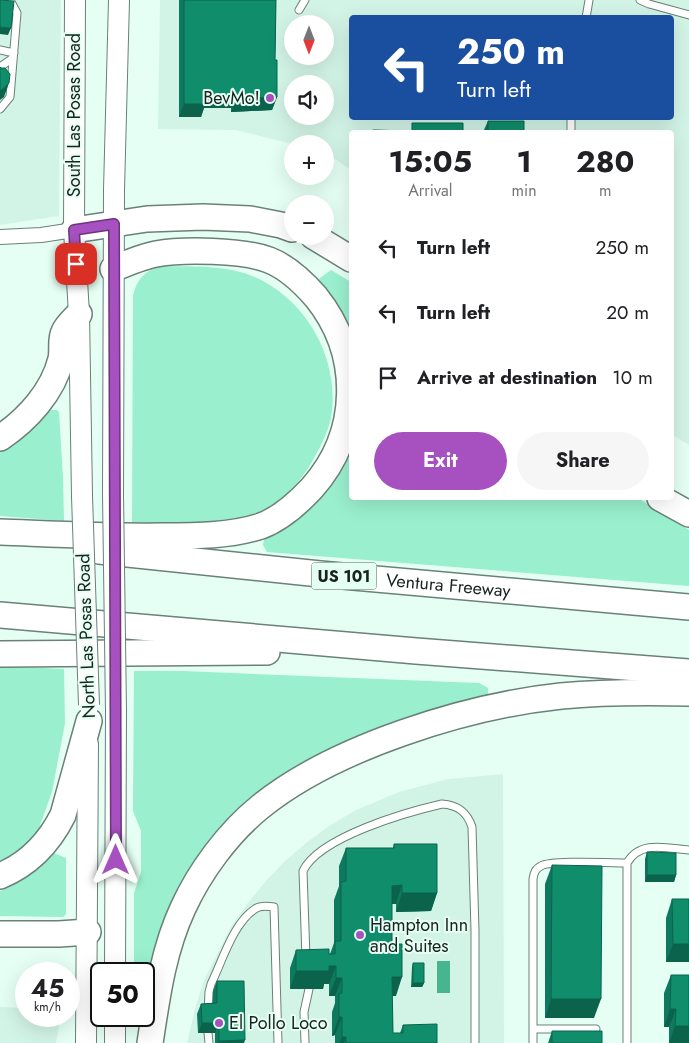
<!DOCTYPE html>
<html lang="en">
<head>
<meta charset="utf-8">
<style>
  body { margin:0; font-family:Jost,sans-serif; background:#f6f6f6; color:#202124; height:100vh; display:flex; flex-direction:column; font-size:19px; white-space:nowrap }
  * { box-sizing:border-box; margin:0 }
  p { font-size:16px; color:#757577 }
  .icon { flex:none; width:28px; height:28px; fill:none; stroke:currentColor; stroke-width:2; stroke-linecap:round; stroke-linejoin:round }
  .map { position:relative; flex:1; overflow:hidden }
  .drawer { position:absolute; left:349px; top:130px; width:325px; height:370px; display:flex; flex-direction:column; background:#fff; border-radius:5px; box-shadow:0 5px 20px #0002 }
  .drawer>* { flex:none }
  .guide { position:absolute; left:349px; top:15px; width:325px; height:105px; border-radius:5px; box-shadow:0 5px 20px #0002; background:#1a4fa0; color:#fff; overflow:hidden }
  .needle { width:32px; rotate:180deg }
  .controls { position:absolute; left:284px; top:15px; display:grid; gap:10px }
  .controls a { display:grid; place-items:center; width:50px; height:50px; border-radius:50%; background:#fff; box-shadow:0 5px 20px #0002; font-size:25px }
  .speed { position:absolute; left:15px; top:962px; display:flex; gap:10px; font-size:25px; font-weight:700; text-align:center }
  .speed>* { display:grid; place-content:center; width:65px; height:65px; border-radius:50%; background:#fff; box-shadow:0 5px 20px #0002; line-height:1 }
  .speed small { font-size:12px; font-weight:400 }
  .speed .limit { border:2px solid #111; border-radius:8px; background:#fff; color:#111 }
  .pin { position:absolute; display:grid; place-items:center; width:42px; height:42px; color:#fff; margin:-21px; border-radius:10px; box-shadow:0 2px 8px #0006 }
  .me { position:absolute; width:55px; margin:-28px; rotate:0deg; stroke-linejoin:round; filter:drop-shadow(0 0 4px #0008) }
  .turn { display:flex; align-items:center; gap:18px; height:105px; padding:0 25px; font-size:22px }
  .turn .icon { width:65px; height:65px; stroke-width:2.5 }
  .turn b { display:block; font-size:35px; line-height:42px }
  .eta { display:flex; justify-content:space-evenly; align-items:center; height:85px; text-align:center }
  .eta b { font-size:30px; font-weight:700; line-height:35px }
  .cta { display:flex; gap:10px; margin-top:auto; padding:10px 25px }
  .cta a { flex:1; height:58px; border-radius:30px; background:#a651bf; color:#fff; font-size:20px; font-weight:700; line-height:58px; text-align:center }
  .cta a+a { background:#f6f6f6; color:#202124 }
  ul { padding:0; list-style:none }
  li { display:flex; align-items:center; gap:15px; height:65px; padding:0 25px }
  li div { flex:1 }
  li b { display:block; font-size:19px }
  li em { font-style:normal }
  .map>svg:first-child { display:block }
</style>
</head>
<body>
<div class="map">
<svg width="689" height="1043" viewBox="0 0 689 1043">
  <rect width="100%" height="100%" fill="#e5fff4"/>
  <path fill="#d2f4e6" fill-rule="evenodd" d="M0 0H61L59 216 0 225Z
    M160 0H689V445L671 434V132H351V170L325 152V144H292L236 130 158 129ZM351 18H671V118H351ZM292 24H325V56H292ZM292 84H325V116H292Z
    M503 774 504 1043H187L196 1005 205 978 231 927 247 904 265 882 285 861 306 843 329 826 354 811 399 792 448 779Z
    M0 1007 26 1008V1016H61L56 1043H0Z"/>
  <path fill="#99efce" d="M163 266C197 267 231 264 263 281 311 307 340 363 331 418 328 432 320 448 313 460 301 481 285 499 263 510 226 528 173 524 132 526L133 296C137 279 145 270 163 266Z
    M331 270 351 282V351L312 284Z
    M46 410H57L59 412 63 478 64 521 0 516V449Z
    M351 436V498H638L689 530V586L267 552 263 545 265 532Z
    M0 666 64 669 65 723 52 792 40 825 43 827 32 840 0 864Z
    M134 671H183L479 683 488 688V696L290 774 157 944 144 994V974H134V893L141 872V831L133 811Z
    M54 853 66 858V914L63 917 0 916V891C21 883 38 869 54 853Z"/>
  <path fill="#48b591" d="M437 961H450V993H437Z"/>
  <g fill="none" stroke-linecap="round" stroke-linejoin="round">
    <g stroke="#6a8178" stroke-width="9">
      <path id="lane" d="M640 0 649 4 689 15
        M299 10 305 0
        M586 18 589 0
        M0 50 14 53
        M0 67 13 58
        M0 109 10 97 17 13 10 0
        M571 132V118
        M306 958 303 871C319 837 407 812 442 804 458 805 467 812 472 827L475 931V1043
        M208 1012 209 992 211 984C222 962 233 923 255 909 260 905 268 906 274 907L278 1043
        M533 1029H596
        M208 1033 209 1043
        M305 1043 304 1012 309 989
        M533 1043V879C534 873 535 869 541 866 551 860 611 863 627 863
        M627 1043V863C640 840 666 848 689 850"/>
    </g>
    <g stroke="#6a8178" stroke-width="16">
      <path id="street" d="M0 237 41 235 74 230"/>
    </g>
    <g stroke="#6a8178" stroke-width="22">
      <path id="secondary" d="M75 0 74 230 79 314 82 496
        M113 494 114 190 119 0
        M115 974 116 711
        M115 1016V1043
        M86 1043 88 744"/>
    </g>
    <g stroke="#6a8178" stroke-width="28">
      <g id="highway">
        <path d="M74 230 147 219 203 217 250 219 281 225 292 229"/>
        <path d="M313 236 351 259"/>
        <path d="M0 438C27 420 53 392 61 359 63 351 60 339 64 332 66 326 74 319 79 314"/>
        <path d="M660 498 689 514"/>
        <path d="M0 532C54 534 109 537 163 536 195 536 230 536 261 526 280 519 298 503 312 488 361 433 362 354 316 297 303 282 287 267 269 260 243 250 183 249 156 254 141 257 127 263 113 269"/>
        <path id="s1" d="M99 551 320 574 689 607"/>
        <path d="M0 615 416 651 689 672"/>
        <path d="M0 654 267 652"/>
        <path d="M0 876C29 864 49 843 63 815L89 721"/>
        <path d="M0 934H59L88 932"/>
        <path d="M150 1043C157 997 163 951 183 908 200 871 228 833 260 807 334 747 467 706 561 696 603 692 647 692 689 693"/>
      </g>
    </g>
    <use href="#lane" stroke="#fff" stroke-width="7"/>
    <use href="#street" stroke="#fff" stroke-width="14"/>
    <use href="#secondary" stroke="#fff" stroke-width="20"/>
    <use href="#highway" stroke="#fff" stroke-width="25"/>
    <g stroke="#6a8178" stroke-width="22" stroke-linecap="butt">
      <path id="secondary-bridge" d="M113 494 116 711
        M82 496 89 705"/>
    </g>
    <use href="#secondary-bridge" stroke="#fff" stroke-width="20"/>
  </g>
  <path fill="#0e7a5d" d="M179 0H276L275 60 277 97 272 110 231 112V108H204L201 117H179Z
    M488 121 524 132H483Z
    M394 844 437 893 431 911 396 912V904H392V944L396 996H392L393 1033H400L403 1025 437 1043H335V1035L332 1036V1012L335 1003V996H329V984H324L323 989H290V968L296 950 330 954 334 943V900L339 886V866L346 848H393Z
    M647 852 676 875 674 882H645V859Z
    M552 865 594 1018H545V884Z
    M672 899H689V962H666V918Z
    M413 963 424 983 422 987H411L412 967Z
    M671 975 689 1043H669V1027H664V993Z
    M217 981 244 1043H215V1033H198L197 1014 201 1004 213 1003V991Z
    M552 1031 602 1043H548Z"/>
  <path fill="#0b634c" d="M0 27 11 28 8 35 0 34Z
    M9 83 4 97 0 100V91Z
    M206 95H236L231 108H204L201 117H179L184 104Z
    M277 97 272 110 231 112 236 99Z
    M647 875H676L674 882H645Z
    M402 885 396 904H385L392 886Z
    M402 893H437L431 911 396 912Z
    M673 944H689V962H666Z
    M329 966H336L329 984H324L323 989H290L296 971Z
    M392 977H402L396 996H386Z
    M336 978H342L335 996H329Z
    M413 983H424L422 987H411Z
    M551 999H601L594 1018H545Z
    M670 1009H676L669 1027H664Z
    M339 1017H342L335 1035 332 1036Z
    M202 1023H219L215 1033H198Z
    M675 1026H689V1043H669Z
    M342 1037H346L344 1043H339Z
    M245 1040 244 1043H218L219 1041Z"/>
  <path fill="#108e6c" stroke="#0b634c" d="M0 0 14 1 11 28 0 27Z
    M184 0H276L275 60H277V97L236 99V95H206V104H184Z
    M0 67 1 68H5L10 74 9 83 0 91Z
    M488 121H524V132H488Z
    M412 123H463V132H471H373V130L412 131Z
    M394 844H437V893H402V885L392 886V944H402V977H392L393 1033H403V1025L437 1024V1043H346V1037H342V1017H339V994L342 993V978H336V966H329V971H296V950L329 949V954H335V941H341V882L346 881V848H394Z
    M647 852 676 853V875H647Z
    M552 865 602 866 601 999H551Z
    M672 899H689V944H673Z
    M413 963H424V983H413Z
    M671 975H689V1026H675L676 1009H670Z
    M217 981H244L245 1040 219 1041V1023H202L201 1004 217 1003Z
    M552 1031H602V1043H552Z"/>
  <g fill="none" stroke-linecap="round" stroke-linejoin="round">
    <g stroke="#6c357c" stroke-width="12">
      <path id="route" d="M76 264 74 230 114 224 116 860"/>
    </g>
    <use href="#route" stroke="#a651bf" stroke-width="9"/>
  </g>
  <g fill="#a651bf" stroke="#e5fff4" stroke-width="2">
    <circle cx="270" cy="98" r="5"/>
    <circle cx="360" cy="935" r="5"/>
    <circle cx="219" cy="1023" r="5"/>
  </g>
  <g text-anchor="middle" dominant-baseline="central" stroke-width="4" stroke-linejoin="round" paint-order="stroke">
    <rect fill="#e5fff4" stroke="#56645e" stroke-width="1" x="311.5" y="562.5" width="65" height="27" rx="4"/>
    <g font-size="16" font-weight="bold" fill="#19221e">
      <text x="344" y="576">US 101</text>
    </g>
    <g font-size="18" fill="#19221e" stroke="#e5fff4" text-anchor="start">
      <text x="260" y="98" text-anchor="end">BevMo!</text>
      <text x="370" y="925">Hampton Inn<tspan x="370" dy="21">and Suites</tspan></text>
      <text x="229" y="1023">El Pollo Loco</text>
    </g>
    <g font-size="18" fill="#19221e" stroke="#e5fff4">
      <text transform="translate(74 115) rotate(-90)">South Las Posas Road</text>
      <text stroke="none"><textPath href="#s1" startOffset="351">Ventura Freeway</textPath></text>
      <text transform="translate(86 636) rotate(-92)">North Las Posas Road</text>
    </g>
  </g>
</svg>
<div class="controls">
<a><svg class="needle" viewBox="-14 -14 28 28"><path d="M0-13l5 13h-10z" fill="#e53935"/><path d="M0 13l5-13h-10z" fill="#757577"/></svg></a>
<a><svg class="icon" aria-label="sound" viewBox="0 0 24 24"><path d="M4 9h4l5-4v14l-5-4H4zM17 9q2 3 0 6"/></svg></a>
<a>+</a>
<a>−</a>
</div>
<div class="speed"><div>45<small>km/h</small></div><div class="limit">50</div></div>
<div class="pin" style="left:76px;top:264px;background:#d93025"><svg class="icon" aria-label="arrive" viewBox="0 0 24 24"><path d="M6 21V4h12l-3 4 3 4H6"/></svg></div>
<svg class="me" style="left:116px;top:860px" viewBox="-20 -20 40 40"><path d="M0-17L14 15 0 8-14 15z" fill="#a651bf" stroke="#fff" stroke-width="4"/></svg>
<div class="guide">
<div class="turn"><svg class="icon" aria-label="left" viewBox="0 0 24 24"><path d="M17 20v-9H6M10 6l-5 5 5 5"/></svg><div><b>250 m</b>Turn left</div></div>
</div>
<section class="drawer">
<div class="eta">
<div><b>15:05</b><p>Arrival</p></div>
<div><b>1</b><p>min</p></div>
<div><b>280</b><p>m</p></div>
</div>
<ul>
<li><svg class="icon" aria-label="left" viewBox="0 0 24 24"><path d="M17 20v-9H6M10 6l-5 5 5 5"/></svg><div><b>Turn left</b></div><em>250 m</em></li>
<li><svg class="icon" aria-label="left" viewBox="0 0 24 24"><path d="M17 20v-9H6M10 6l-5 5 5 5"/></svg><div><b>Turn left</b></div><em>20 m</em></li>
<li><svg class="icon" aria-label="arrive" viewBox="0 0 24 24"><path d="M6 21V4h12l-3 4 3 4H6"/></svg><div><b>Arrive at destination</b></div><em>10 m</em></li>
</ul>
<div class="cta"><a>Exit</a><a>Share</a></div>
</section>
</div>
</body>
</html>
